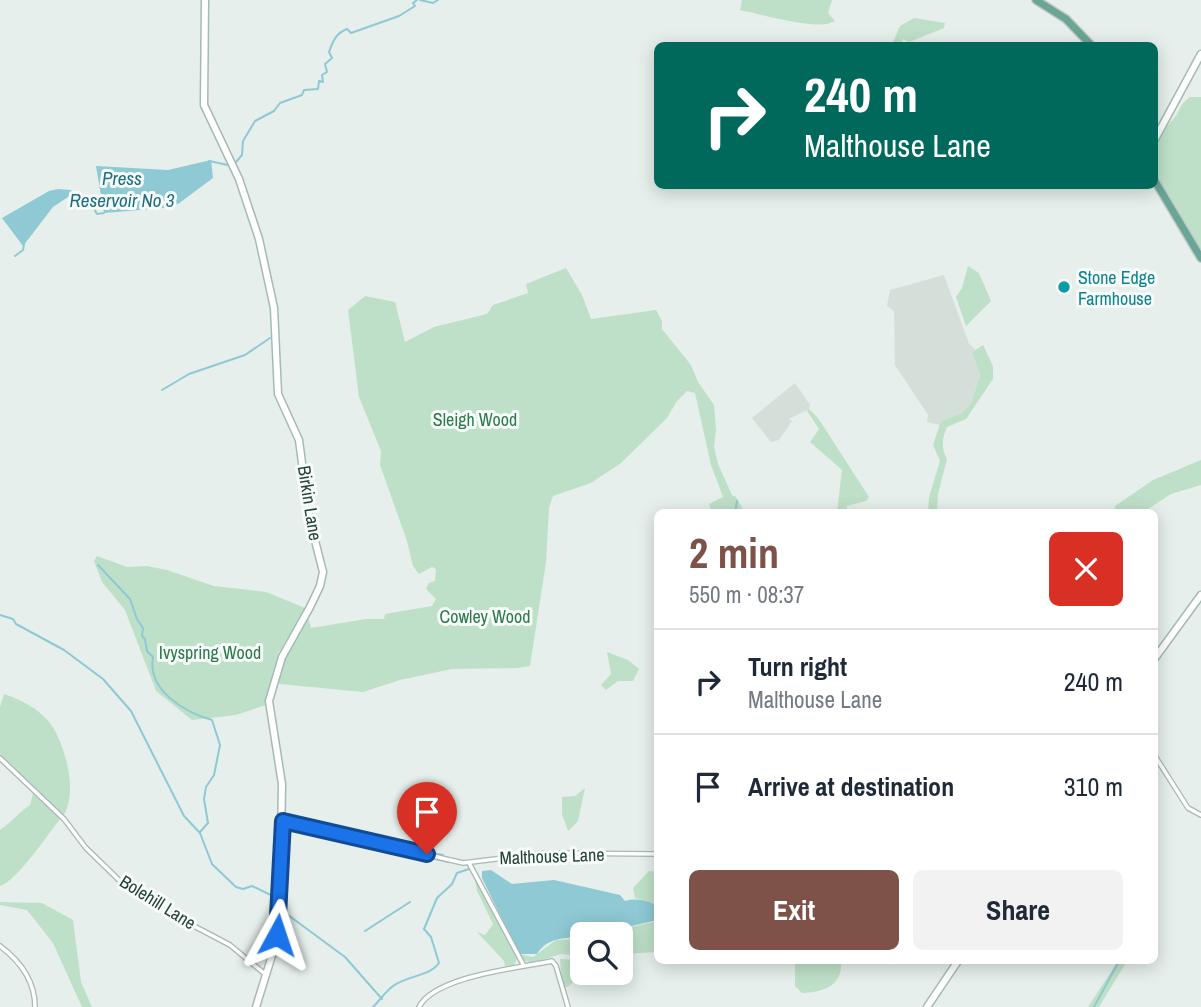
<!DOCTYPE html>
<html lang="en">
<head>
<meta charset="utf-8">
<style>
  body { margin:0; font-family:"Archivo Narrow",sans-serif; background:#f2f2f3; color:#1f2937; height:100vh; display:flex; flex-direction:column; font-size:26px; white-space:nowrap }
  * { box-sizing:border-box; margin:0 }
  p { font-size:23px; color:#747a83 }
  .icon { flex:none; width:38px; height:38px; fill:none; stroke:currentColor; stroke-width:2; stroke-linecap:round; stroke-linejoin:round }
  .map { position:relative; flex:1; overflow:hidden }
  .sheet { position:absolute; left:654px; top:509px; width:504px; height:455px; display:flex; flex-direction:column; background:#fff; border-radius:10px; box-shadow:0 4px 18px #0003 }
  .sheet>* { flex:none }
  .banner { position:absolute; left:654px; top:42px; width:504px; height:147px; border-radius:10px; box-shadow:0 4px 18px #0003; background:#00695c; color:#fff; overflow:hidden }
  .tools { position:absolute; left:570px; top:922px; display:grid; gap:14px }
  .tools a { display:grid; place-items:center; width:63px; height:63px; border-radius:10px; background:#fff; box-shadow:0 4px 18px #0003; font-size:35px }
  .pin { position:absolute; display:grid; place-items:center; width:60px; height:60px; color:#fff; margin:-72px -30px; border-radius:50% 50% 50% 0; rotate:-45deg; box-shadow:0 0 7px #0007 }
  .pin .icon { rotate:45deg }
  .me { position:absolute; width:77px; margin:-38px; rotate:5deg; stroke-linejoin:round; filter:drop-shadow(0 0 5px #0008) }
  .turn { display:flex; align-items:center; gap:24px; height:147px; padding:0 35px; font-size:32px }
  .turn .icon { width:91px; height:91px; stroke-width:2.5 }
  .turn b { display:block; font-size:49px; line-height:60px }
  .round { display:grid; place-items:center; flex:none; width:74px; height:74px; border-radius:10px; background:#f2f2f3 }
  .summary { display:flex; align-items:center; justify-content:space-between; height:119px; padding:0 35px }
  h1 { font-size:42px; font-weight:800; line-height:52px; color:#7f5249 }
  .action { display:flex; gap:14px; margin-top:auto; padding:14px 35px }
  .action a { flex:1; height:80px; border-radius:10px; background:#7f5249; color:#fff; font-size:28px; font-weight:800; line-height:80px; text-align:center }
  .action a+a { background:#f2f2f3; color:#1f2937 }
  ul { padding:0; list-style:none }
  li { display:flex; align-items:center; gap:21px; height:105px; padding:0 35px; border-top:2px solid #e0e1e3 }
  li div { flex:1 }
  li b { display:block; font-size:26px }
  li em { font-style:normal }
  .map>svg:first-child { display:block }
</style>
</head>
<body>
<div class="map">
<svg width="1201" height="1007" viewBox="0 0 1201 1007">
  <rect width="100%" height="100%" fill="#e6efeb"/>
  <path fill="#d4dfda" d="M944 275 969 344 975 349 972 352 980 375 971 405 962 413 941 421 940 425 927 422 928 415 895 365 894 311 887 306 890 290Z
    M795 383 810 405 809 409 789 419 792 421 779 440 771 442 752 418Z"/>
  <path fill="#bfe0c8" d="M742 0H832L828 13 835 21C818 32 761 14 740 10Z
    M914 18 945 23 944 28 909 42 903 39 901 45 893 42 900 26Z
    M1190 97H1201V250C1185 223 1148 180 1155 149 1158 137 1167 126 1175 117 1181 109 1179 105 1190 97Z
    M968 266 979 273 991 301 966 326 956 297 962 288Z
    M566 268 582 295 591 319 656 310 662 321V329L691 365 698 382 714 405 716 430 714 447 718 464 732 495 736 497 745 513H718L717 509 711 510 709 504 723 497 711 465 695 393 687 391 677 401 667 418 621 463 591 483 553 496 549 508 546 562 530 666 518 668 452 669 400 680 363 692 280 684 277 682 286 655 308 617 311 628 366 619H384L385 614 432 606 436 599 426 589 429 583 435 581 436 569 432 567 419 574 413 566 407 541 380 465 381 451 359 397 348 310 365 296 395 302 405 342 434 327 487 314 493 305 528 293 526 284Z
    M983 345 993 366V379L966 419 947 427C942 438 941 449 947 459L938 494 937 513H928L929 497 940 461 933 445 941 421 962 413 971 404 980 375 972 352Z
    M809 409 818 418 869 497 866 501 847 506V513H837L842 470 810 442 819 429 807 411Z
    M1201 460V485L1171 494 1142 513H1114L1115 506 1153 480Z
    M97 556 127 567 147 566 167 570 214 586 266 592 305 608 278 654 266 705 236 715 192 720 156 691 125 610 102 582 94 561Z
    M607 652 628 660 639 669 633 681H618L606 690 601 685 611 674Z
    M4 694C21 700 38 708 50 723 65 743 79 794 63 816L0 754V707Z
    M585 788 578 821 568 831 562 814V797L575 796Z
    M33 793 60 819C49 833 16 882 0 886V830C12 822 18 813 30 805Z
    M649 871 658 872V904L635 898 633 888Z
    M474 874 517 959 514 965 505 966 504 961 477 932 485 935 493 924 477 891Z
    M0 902 42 903 73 920 81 982 92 1007H82L53 943 27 910 0 905Z
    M658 921V952L621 954V934H599Z
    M583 939V956L561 954 533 963 522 960 519 954 533 957 556 940Z
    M560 959 583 960V973H586L567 987H562Z
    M795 961H844L841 963C842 987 822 992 802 993L795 986Z
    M1118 961H1127L1099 1007H1088Z"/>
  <path fill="#8ec9d4" d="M211 160 213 178 178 204 163 208 104 213 96 166 168 170Z
    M58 189 71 190 74 193 53 207 23 246 2 218 49 191Z
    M491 870 512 884 554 880 620 895 625 901C637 898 648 900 658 906V920L595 934H583V937C566 938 547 937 537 954H519L482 878V871Z"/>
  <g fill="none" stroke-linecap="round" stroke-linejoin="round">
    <path stroke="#8ec9d4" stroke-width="2" d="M420 0 433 3 438 0
      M209 161 228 165 236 162 242 155 243 141 255 121 274 111 280 103 302 95 304 90 318 89 319 81 323 82 322 75 327 72 325 64 332 58 329 52C333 41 336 33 347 29L351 33 399 16 415 6 413 3 417 0
      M73 193 91 203 97 214 104 213
      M15 256 23 250 24 244
      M162 390 189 374 245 355 270 338
      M735 513 737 501
      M98 565 130 599 137 619 143 628 142 636 145 639 147 651 153 657C147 690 184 712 212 720L220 745 214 775 206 787 204 799 208 823 200 832
      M0 615 13 619 16 624 64 650 103 679 131 711 184 816 200 833 212 864 236 887 243 889 252 886 275 897 274 905H277
      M369 838 416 849
      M363 843 449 862
      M431 853 443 855
      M282 903 284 912 345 957 382 999
      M365 931 410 902
      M373 1007C380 1000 386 991 393 986 408 975 429 977 439 963L431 937 424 929 437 898 452 884 457 873 469 869V866
      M1094 1007 1119 961"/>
    <g stroke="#a8b8b2" stroke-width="6">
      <path id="street" d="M1155 756 1188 808 1201 815
        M0 758 64 819 86 848 121 882 171 914 230 945 266 975
        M283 821 463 863 544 853 658 854
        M469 863 524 966
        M0 946C20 961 35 981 35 1007
        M419 1007C435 976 519 968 552 961L556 966 568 1007"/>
    </g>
    <g stroke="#a4bbb3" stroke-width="9">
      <path id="secondary" d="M205 0 204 105 239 179 259 239 274 308 278 394 299 440 309 517 323 572 320 586 310 607 282 657 269 701 282 784 280 897 274 949 256 1007
        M1155 139 1201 54
        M1155 658 1201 595
        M927 1007 958 961"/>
    </g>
    <g stroke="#c2cac8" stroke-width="10">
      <path id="primary" d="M1036 0 1066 19 1092 46
        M1155 181 1201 258"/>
    </g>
    <use href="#street" stroke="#fff" stroke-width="3.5"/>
    <use href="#secondary" stroke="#fff" stroke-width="6"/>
    <use href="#primary" stroke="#6aa596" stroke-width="7"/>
  </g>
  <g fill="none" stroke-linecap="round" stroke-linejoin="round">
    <g stroke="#114b97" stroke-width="18">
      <path id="route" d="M277 935 283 821 427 854"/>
    </g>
    <use href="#route" stroke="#1a73e8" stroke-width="12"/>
  </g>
  <circle fill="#0f9aa8" stroke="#f7fbf9" stroke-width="2.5" cx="1064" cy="287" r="7"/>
  <g text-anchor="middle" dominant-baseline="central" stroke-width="6" stroke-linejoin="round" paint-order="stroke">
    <g font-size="18" fill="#0d838f" stroke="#f7fbf9" text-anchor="start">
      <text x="1078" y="277">Stone Edge<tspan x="1078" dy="21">Farmhouse</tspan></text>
    </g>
    <g font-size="18" fill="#2d7a4b" stroke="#f7fbf9">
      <text x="475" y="419">Sleigh Wood</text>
      <text x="485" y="616">Cowley Wood</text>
      <text x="210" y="652">Ivyspring Wood</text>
    </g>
    <g font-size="18" fill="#24423a" stroke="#f7fbf9">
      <text transform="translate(310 503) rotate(81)">Birkin Lane</text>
      <text transform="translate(552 856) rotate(-2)">Malthouse Lane</text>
      <text transform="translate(158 902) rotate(32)">Bolehill Lane</text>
    </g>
    <g font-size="19" font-style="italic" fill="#1c6f80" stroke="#f7fbf9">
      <text x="122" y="178">Press<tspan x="122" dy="22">Reservoir No 3</tspan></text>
    </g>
  </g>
</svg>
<div class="tools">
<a><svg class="icon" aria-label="search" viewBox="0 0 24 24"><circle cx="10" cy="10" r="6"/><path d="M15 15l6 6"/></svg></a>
</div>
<div class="pin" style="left:427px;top:854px;background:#d93025"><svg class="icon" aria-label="arrive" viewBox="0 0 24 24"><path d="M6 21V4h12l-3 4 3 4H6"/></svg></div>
<svg class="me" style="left:277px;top:935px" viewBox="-20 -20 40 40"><path d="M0-17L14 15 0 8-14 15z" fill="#1a73e8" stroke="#fff" stroke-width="4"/></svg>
<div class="banner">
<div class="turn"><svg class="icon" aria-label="right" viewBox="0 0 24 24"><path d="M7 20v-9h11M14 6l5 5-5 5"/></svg><div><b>240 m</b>Malthouse Lane</div></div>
</div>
<section class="sheet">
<div class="summary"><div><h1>2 min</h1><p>550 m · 08:37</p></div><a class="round" style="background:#d93025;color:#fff"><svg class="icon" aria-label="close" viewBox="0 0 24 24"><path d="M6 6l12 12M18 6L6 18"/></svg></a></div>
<ul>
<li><svg class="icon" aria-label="right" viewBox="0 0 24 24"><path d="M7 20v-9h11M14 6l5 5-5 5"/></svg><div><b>Turn right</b><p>Malthouse Lane</p></div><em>240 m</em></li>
<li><svg class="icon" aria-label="arrive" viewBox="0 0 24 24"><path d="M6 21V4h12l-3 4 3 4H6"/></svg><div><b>Arrive at destination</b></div><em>310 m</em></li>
</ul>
<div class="action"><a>Exit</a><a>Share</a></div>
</section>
</div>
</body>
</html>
